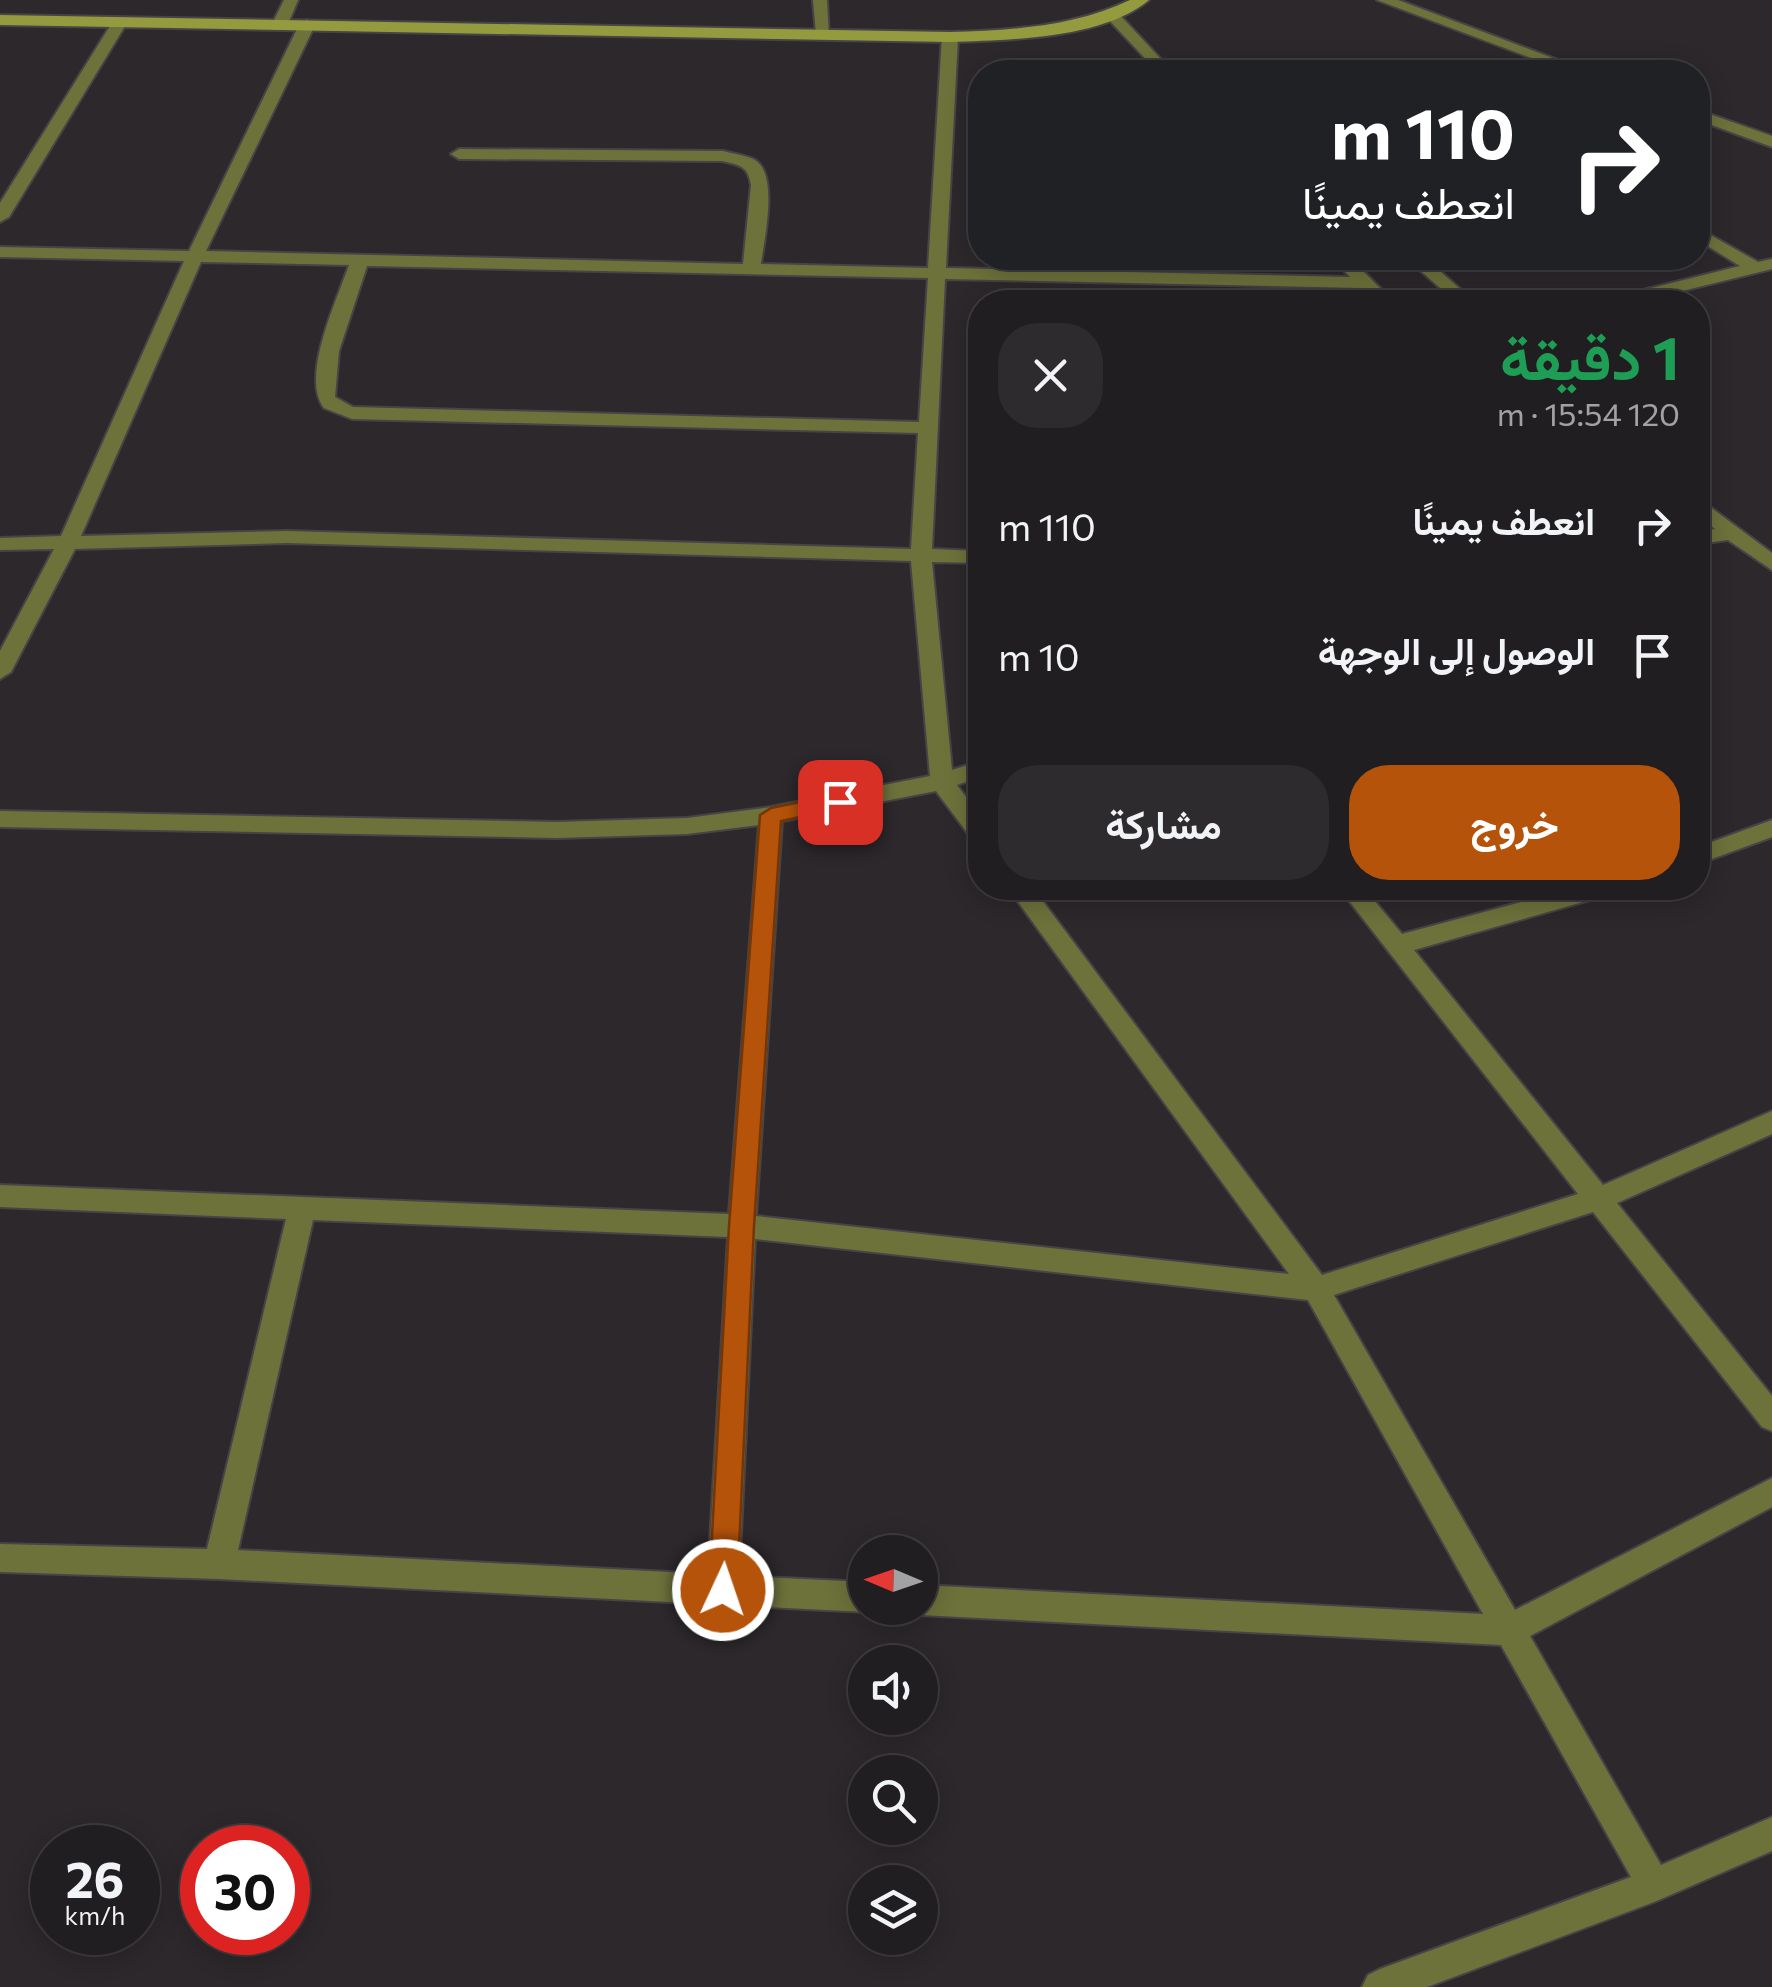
<!DOCTYPE html>
<html lang="ar">
<head>
<meta charset="utf-8">
<style>
  body { margin:0; font-family:Commissioner,Vazirmatn,sans-serif; background:#2d2b2e; color:#f1f3f6; direction:rtl; height:100vh; display:flex; flex-direction:column; font-size:38px; white-space:nowrap }
  * { box-sizing:border-box; margin:0 }
  p { font-size:32px; color:#a2a2a5 }
  .icon { flex:none; width:55px; height:55px; fill:none; stroke:currentColor; stroke-width:2; stroke-linecap:round; stroke-linejoin:round }
  .map { position:relative; flex:1; overflow:hidden; direction:ltr }
  .details { position:absolute; left:968px; top:290px; width:742px; height:610px; display:flex; flex-direction:column; background:#211e21; border-radius:40px; box-shadow:0 5px 25px #0003,0 0 0 2px #3e3c3f; direction:rtl }
  .details>* { flex:none }
  .top-card { position:absolute; left:968px; top:60px; width:742px; height:210px; border-radius:40px; box-shadow:0 5px 25px #0003,0 0 0 2px #3e3c3f; direction:rtl; background:#202124; color:#fff; overflow:hidden }
  .needle { width:65px; rotate:272deg }
  .buttons { position:absolute; left:848px; top:1535px; display:grid; gap:20px }
  .buttons a { display:grid; place-items:center; width:90px; height:90px; border-radius:50%; background:#211e21; box-shadow:0 5px 25px #0003,0 0 0 2px #3e3c3f; font-size:50px }
  .speed { position:absolute; left:30px; top:1825px; display:flex; gap:20px; font-size:50px; font-weight:700; text-align:center }
  .speed>* { display:grid; place-content:center; width:130px; height:130px; border-radius:50%; background:#211e21; box-shadow:0 5px 25px #0003,0 0 0 2px #3e3c3f; line-height:1 }
  .speed small { font-size:25px; font-weight:400 }
  .speed .limit { border:15px solid #d22; background:#fff; color:#111 }
  .pin { position:absolute; display:grid; place-items:center; width:85px; height:85px; color:#fff; margin:-42px; border-radius:20px; box-shadow:0 5px 15px #0006 }
  .me { position:absolute; width:110px; margin:-55px; rotate:3deg; stroke-linejoin:round; filter:drop-shadow(0 0 8px #0008) }
  .turn { display:flex; align-items:center; gap:35px; height:210px; padding:0 30px; font-size:45px }
  .turn .icon { width:130px; height:130px; stroke-width:2.5 }
  .turn b { display:block; font-size:70px; line-height:85px }
  .round { display:grid; place-items:center; flex:none; width:105px; height:105px; border-radius:40px; background:#2d2b2e }
  .overview { display:flex; align-items:center; justify-content:space-between; height:170px; padding:0 30px }
  h1 { font-size:60px; font-weight:700; line-height:75px; color:#1e9e55 }
  .cta { display:flex; gap:20px; margin-top:auto; padding:20px 30px }
  .cta a { flex:1; height:115px; border-radius:40px; background:#b45309; color:#fff; font-size:40px; font-weight:700; line-height:115px; text-align:center }
  .cta a+a { background:#2d2b2e; color:#f1f3f6 }
  ul { padding:0; list-style:none }
  li { display:flex; align-items:center; gap:30px; height:130px; padding:0 30px }
  li div { flex:1 }
  li b { display:block; font-size:38px }
  li em { font-style:normal }
  .map>svg:first-child { display:block }
</style>
</head>
<body>
<div class="map">
<svg width="1772" height="1987" viewBox="0 0 1772 1987">
  <rect width="100%" height="100%" fill="#2c282c"/>
  <g fill="none" stroke-linecap="round" stroke-linejoin="round">
    <g stroke="#474347" stroke-width="4">
      <path id="street" d="M284 0H298L288 24 280 29 272 24Z
        M813 0H827L829 37 816 34Z
        M1377 0H1398L1590 72H1569Z
        M1108 13H1118L1173 72H1158L1108 19Z
        M115 18 128 21 9 217 0 222V203Z
        M307 20 315 25 206 251 743 264 751 185C748 166 740 165 722 161L459 159 451 154 459 149 723 151C733 154 746 155 755 160 779 175 764 240 761 264L928 268 942 37 950 32 958 37 946 268 1350 277 1332 258H1350L1390 298 1393 302H1374L1361 288 945 279 932 549 980 551V563L932 562 952 770 980 761V777L957 785 980 816V841L972 839 936 791 782 821 756 1216 1289 1274 1008 888H1033L1322 1275 1578 1194 1339 888H1364L1402 934 1573 888H1615L1611 894 1414 950 1603 1185 1772 1111V1134L1617 1203 1772 1396V1431L1762 1427 1593 1212 1334 1295 1515 1610 1772 1478V1507L1530 1636 1661 1865 1772 1817V1851L1654 1902 1427 1987H1362L1368 1975 1380 1969 1631 1877 1501 1645 920 1615 909 1611 908 1608H920V1585L1483 1614 1308 1300 755 1239 739 1576 865 1582V1608H876L865 1612 219 1579 0 1572V1544L207 1549 286 1219 0 1207V1185L729 1214 759 825 687 834 557 838 0 827V811L557 822 687 818 771 807 930 776 911 561 287 543 75 549 11 672 0 679V651L54 549 0 550V538L61 536 184 261 0 257V247L189 251 299 25ZM201 262 349 265C337 300 300 377 324 408L352 419 918 433 911 549 287 531 81 536ZM367 266 928 278 919 422 353 407 335 397 339 351ZM313 1220 728 1237 708 1574 238 1550Z
        M1698 110 1772 136V147L1698 120Z
        M1698 228 1758 262 1772 259V269L1637 302H1608L1611 298 1740 266 1698 240Z
        M1406 258H1425L1475 302H1456Z
        M1698 498 1772 553V570L1728 540 1698 544V532L1715 529 1698 514Z
        M1772 820V837L1698 864V847Z"/>
    </g>
    <g stroke="#474347" stroke-width="4">
      <path id="secondary" d="M1130 0H1149C1103 39 1008 40 950 42L0 25V15L950 32C1012 30 1073 27 1130 0Z"/>
    </g>
    <use href="#street" fill="#6d723b" fill-rule="evenodd"/>
    <use href="#secondary" fill="#949b3f" fill-rule="evenodd"/>
  </g>
  <path fill="#b45309" stroke="#753606" stroke-width="2.5" d="M840 794 850 802 847 807 781 821 754 1226 737 1590 733 1600 723 1604 713 1600 709 1590 729 1226 760 815 771 808Z"/>
</svg>
<div class="buttons">
<a><svg class="needle" viewBox="-14 -14 28 28"><path d="M0-13l5 13h-10z" fill="#e53935"/><path d="M0 13l5-13h-10z" fill="#a2a2a5"/></svg></a>
<a><svg class="icon" aria-label="sound" viewBox="0 0 24 24"><path d="M4 9h4l5-4v14l-5-4H4zM17 9q2 3 0 6"/></svg></a>
<a><svg class="icon" aria-label="search" viewBox="0 0 24 24"><circle cx="10" cy="10" r="6"/><path d="M15 15l6 6"/></svg></a>
<a><svg class="icon" aria-label="layers" viewBox="0 0 24 24"><path d="M12 4l9 5-9 5-9-5zM3 14l9 5 9-5"/></svg></a>
</div>
<div class="speed"><div>26<small>km/h</small></div><div class="limit">30</div></div>
<div class="pin" style="left:840px;top:802px;background:#d93025"><svg class="icon" aria-label="arrive" viewBox="0 0 24 24"><path d="M6 21V4h12l-3 4 3 4H6"/></svg></div>
<svg class="me" style="left:723px;top:1590px" viewBox="-20 -20 40 40"><circle r="17" fill="#b45309" stroke="#fff" stroke-width="3"/><path d="M0-11L8 9 0 5-8 9z" fill="#fff"/></svg>
<div class="top-card">
<div class="turn"><svg class="icon" aria-label="right" viewBox="0 0 24 24"><path d="M7 20v-9h11M14 6l5 5-5 5"/></svg><div><b>110 m</b>انعطف يمينًا</div></div>
</div>
<section class="details">
<div class="overview"><div><h1>1 دقيقة</h1><p>120 m · 15:54</p></div><a class="round"><svg class="icon" aria-label="close" viewBox="0 0 24 24"><path d="M6 6l12 12M18 6L6 18"/></svg></a></div>
<ul>
<li><svg class="icon" aria-label="right" viewBox="0 0 24 24"><path d="M7 20v-9h11M14 6l5 5-5 5"/></svg><div><b>انعطف يمينًا</b></div><em>110 m</em></li>
<li><svg class="icon" aria-label="arrive" viewBox="0 0 24 24"><path d="M6 21V4h12l-3 4 3 4H6"/></svg><div><b>الوصول إلى الوجهة</b></div><em>10 m</em></li>
</ul>
<div class="cta"><a>خروج</a><a>مشاركة</a></div>
</section>
</div>
</body>
</html>
